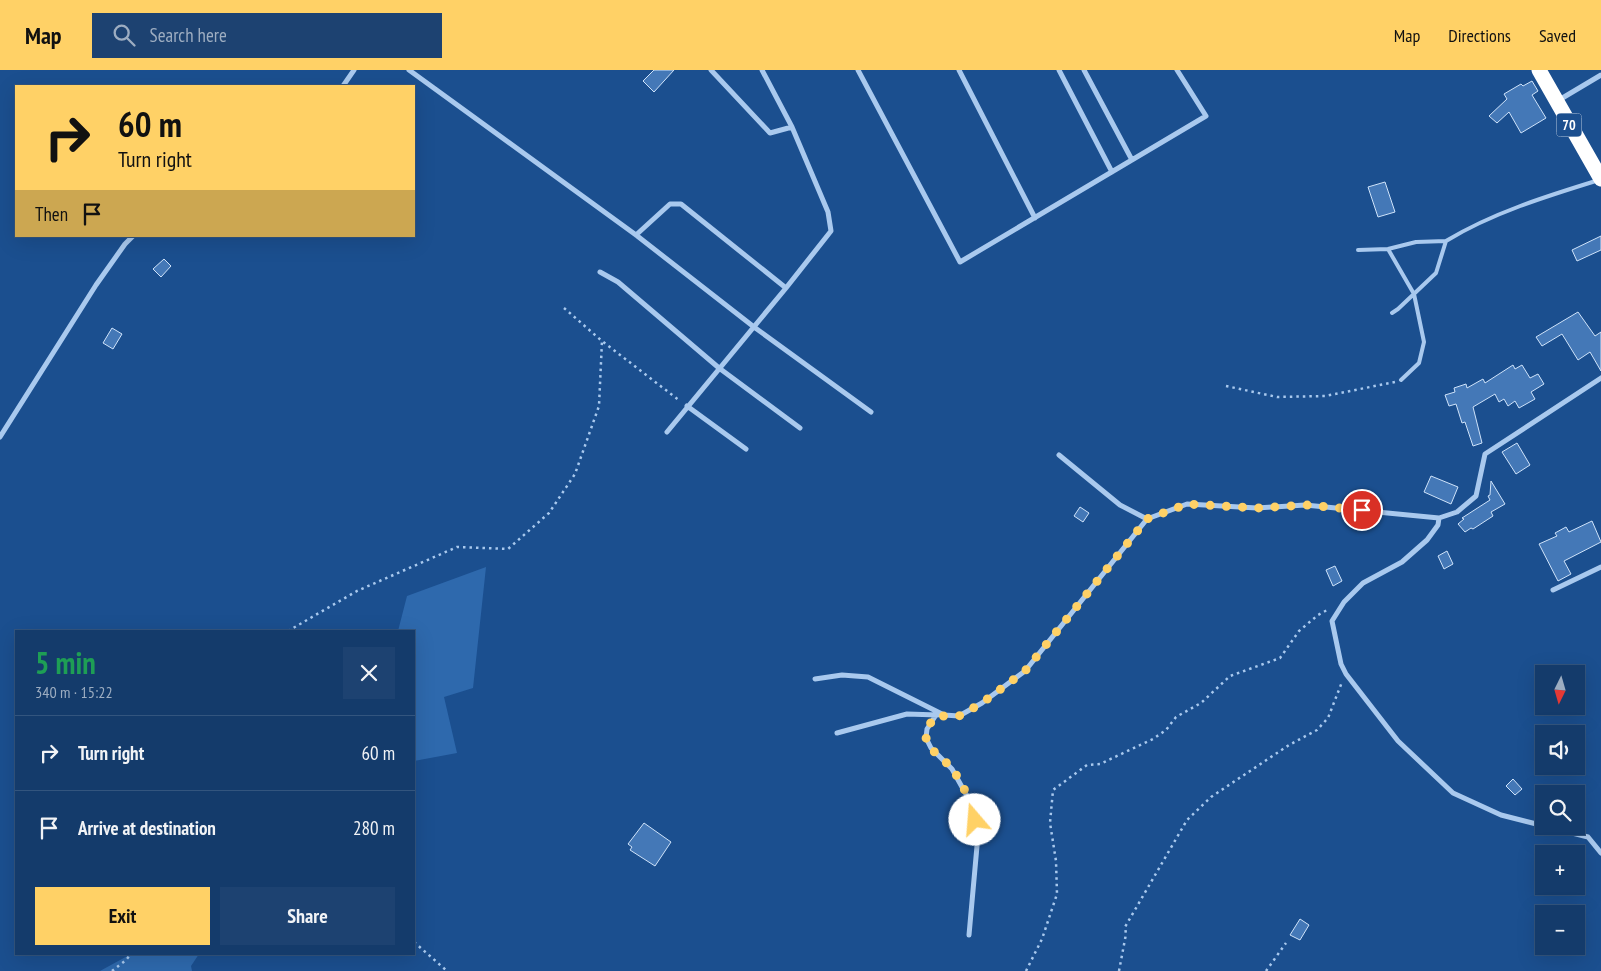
<!DOCTYPE html>
<html lang="en">
<head>
<meta charset="utf-8">
<style>
  body { margin:0; font-family:"PT Sans Narrow",sans-serif; background:#1d4271; color:#f1f3f6; height:100vh; display:flex; flex-direction:column; font-size:19px; white-space:nowrap }
  * { box-sizing:border-box; margin:0 }
  p { font-size:16px; color:#9dadc1 }
  .icon { flex:none; width:28px; height:28px; fill:none; stroke:currentColor; stroke-width:2; stroke-linecap:round; stroke-linejoin:round }
  .map { position:relative; flex:1; overflow:hidden }
  .details { position:absolute; left:15px; top:560px; width:400px; height:325px; display:flex; flex-direction:column; background:#143b6b; border-radius:0px; box-shadow:0 5px 20px #0002,0 0 0 1px #33557e }
  .details>* { flex:none }
  .top-card { position:absolute; left:15px; top:15px; width:400px; height:152px; border-radius:0px; box-shadow:0 5px 20px #0002,0 0 0 1px #33557e; background:#ffd166; color:#111; overflow:hidden }
  .needle { width:32px; rotate:185deg }
  .buttons { position:absolute; left:1535px; top:595px; display:grid; gap:10px }
  .buttons a { display:grid; place-items:center; width:50px; height:50px; border-radius:0px; background:#143b6b; box-shadow:0 5px 20px #0002,0 0 0 1px #33557e; font-size:25px }
  .pin { position:absolute; display:grid; place-items:center; width:42px; height:42px; color:#fff; margin:-21px; border:2px solid #fff; border-radius:50%; box-shadow:0 1px 5px #0007 }
  .me { position:absolute; width:55px; margin:-28px; rotate:342deg; stroke-linejoin:round; filter:drop-shadow(0 0 4px #0008) }
  .turn { display:flex; align-items:center; gap:18px; height:105px; padding:0 20px; font-size:22px }
  .turn .icon { width:65px; height:65px; stroke-width:2.5 }
  .turn b { display:block; font-size:35px; line-height:42px }
  .then { display:flex; align-items:center; height:48px; padding:0 20px; background:#0003; gap:10px; font-size:19px }
  .round { display:grid; place-items:center; flex:none; width:52px; height:52px; border-radius:0px; background:#1d4271 }
  .summary { display:flex; align-items:center; justify-content:space-between; height:85px; padding:0 20px }
  h1 { font-size:30px; font-weight:700; line-height:38px; color:#1e9e55 }
  .button { display:flex; gap:10px; margin-top:auto; padding:10px 20px }
  .button a { flex:1; height:58px; border-radius:0px; background:#ffd166; color:#111; font-size:20px; font-weight:700; line-height:58px; text-align:center }
  .button a+a { background:#1d4271; color:#f1f3f6 }
  ul { padding:0; list-style:none }
  li { display:flex; align-items:center; gap:15px; height:75px; padding:0 20px; border-top:1px solid #33557e }
  li div { flex:1 }
  li b { display:block; font-size:19px }
  li em { font-style:normal }
  header { display:flex; align-items:center; gap:30px; box-sizing:border-box; height:70px; padding:0 25px; background:#ffd166; color:#111 }
  header strong { font-size:24px }
  nav { display:flex; gap:28px; margin-inline-start:auto; font-size:18px }
  .search { width:350px; height:45px; background:#1d4271; display:flex; align-items:center; gap:12px; box-sizing:border-box; padding:0 18px; border-radius:0px; color:#9dadc1; font-size:19px }
  .map>svg:first-child { display:block }
</style>
</head>
<body>
<header>
<strong>Map</strong>
<div class="search"><svg class="icon" aria-label="search" viewBox="0 0 24 24"><circle cx="10" cy="10" r="6"/><path d="M15 15l6 6"/></svg>Search here</div>
<nav><a>Map</a><a>Directions</a><a>Saved</a></nav>
</header>
<div class="map">
<svg width="1601" height="901" viewBox="0 0 1601 901">
  <rect width="100%" height="100%" fill="#1b4f8f"/>
  <path fill="#2e69ad" d="M486 497 473 618 444 627 457 683 414 691V561H398L407 526Z
    M131 884H199L191 896 192 901H100Z"/>
  <path fill="#4478b7" stroke="#cfe3fa" d="M654 0H674L654 22 643 11Z
    M1532 11 1538 21 1532 25 1546 48 1521 63 1509 42 1497 53 1489 46 1507 29 1504 24 1521 14 1523 16Z
    M1385 112 1395 142 1378 147 1368 117Z
    M1601 166V180L1577 191 1572 180Z
    M164 189 171 196 161 207 153 199Z
    M1578 242 1595 266 1601 262V301L1590 282 1578 290 1562 264 1542 276 1536 267Z
    M112 258 122 264 113 279 103 273Z
    M1513 295 1515 299 1522 295 1530 308 1538 304 1544 314 1531 322 1535 329 1519 338 1515 331 1508 336 1504 329 1499 332 1495 324 1473 337 1482 373 1473 376 1465 352 1462 353 1456 334 1449 336 1445 325 1455 322 1454 318 1466 314 1467 318 1483 309 1485 313Z
    M1517 373 1530 395 1516 404 1502 382Z
    M1431 406 1458 417 1451 434 1424 422Z
    M1491 411 1505 434 1491 442 1493 446 1473 459 1471 458 1465 462 1458 454 1464 449 1462 448 1490 430 1488 426 1490 425Z
    M1080 437 1089 443 1083 452 1074 446Z
    M1592 451 1601 472 1564 491 1571 504 1558 511 1539 474 1557 466 1555 463 1566 457 1569 462Z
    M1447 481 1453 494 1444 499 1438 486Z
    M1335 496 1342 511 1333 516 1326 500Z
    M1513 709 1522 719 1515 725 1506 716Z
    M644 753 671 772 655 796 630 780 632 777 628 774Z
    M1300 849 1309 855 1300 870 1290 865Z"/>
  <g fill="none" stroke-linecap="round" stroke-linejoin="round">
    <path stroke="#a9c9ee" stroke-width="2.5" stroke-dasharray="2.5 4" stroke-linecap="butt" d="M564 238 602 271 680 331
      M1226 316 1277 327 1325 326 1395 312
      M288 561 357 521 457 477 508 479 549 443 575 404 599 336 602 271
      M414 872 447 901
      M112 901 126 890 131 884
      M1026 901 1042 869 1057 824 1056 791 1050 753 1053 720 1087 695 1100 694 1153 669 1166 660 1176 647 1201 633 1230 606 1280 588 1299 561 1318 545 1329 539
      M1119 901 1126 864 1125 857 1187 750 1211 727 1289 675 1317 660 1328 648 1342 612
      M1266 901 1286 873"/>
    <path stroke="#a9c9ee" stroke-width="4" d="M1388 179 1414 224 1424 272 1419 293 1401 310
      M1358 180 1388 179 1416 172 1446 171
      M1392 243 1398 239 1436 203 1446 171C1492 143 1547 126 1599 110"/>
    <path stroke="#a9c9ee" stroke-width="5" d="M409 0 636 165 754 257 871 342
      M711 0 770 63 792 57
      M858 0 960 192 1206 46 1177 0
      M959 0 1035 148
      M1059 0 1112 102
      M1084 0 1132 90
      M343 16 354 0
      M1559 30 1601 5
      M636 165 670 134H681L786 218
      M600 202 618 212 719 298 800 358
      M687 336 746 379
      M667 362 786 218 831 161 828 142 792 57 762 0
      M0 367 96 215 125 174 133 166
      M1059 385 1120 435 1147 449
      M1439 448 1438 455 1427 470 1402 492 1363 513 1344 532 1332 551 1341 594 1346 604 1398 671 1453 723 1501 745 1588 767 1601 783
      M1553 520 1601 497
      M815 609 842 605 868 607 944 645 959 646 982 633 1025 601 1147 449 1187 434 1257 438 1305 435 1439 448 1457 442 1476 426 1485 384 1601 308
      M936 645 927 659 926 668 931 678 952 699 972 735 978 765 969 865
      M837 663 907 644 938 645"/>
    <path stroke="#fff" stroke-width="15" d="M1539 0 1601 109"/>
  </g>
  <g fill="none" stroke-linecap="round" stroke-linejoin="round">
    <path stroke="#ffd166" stroke-width="9" stroke-dasharray="0 16.2" d="M975 750C972 733 963 715 953 700 946 690 927 680 926 667 926 658 931 652 936 646H959L982 633 1025 601 1147 449 1187 434 1257 438 1306 435 1362 440"/>
  </g>
  <g text-anchor="middle" dominant-baseline="central" stroke-width="4.5" stroke-linejoin="round" paint-order="stroke">
    <rect fill="#1b4f8f" stroke="#bbcadd" stroke-width="1" x="1556.5" y="43.5" width="25" height="23" rx="4"/>
    <g font-size="14" font-weight="bold" fill="#fff">
      <text x="1569" y="55">70</text>
    </g>
  </g>
</svg>
<div class="buttons">
<a><svg class="needle" viewBox="-14 -14 28 28"><path d="M0-13l5 13h-10z" fill="#e53935"/><path d="M0 13l5-13h-10z" fill="#9dadc1"/></svg></a>
<a><svg class="icon" aria-label="sound" viewBox="0 0 24 24"><path d="M4 9h4l5-4v14l-5-4H4zM17 9q2 3 0 6"/></svg></a>
<a><svg class="icon" aria-label="search" viewBox="0 0 24 24"><circle cx="10" cy="10" r="6"/><path d="M15 15l6 6"/></svg></a>
<a>+</a>
<a>−</a>
</div>
<div class="pin" style="left:1362px;top:440px;background:#d93025"><svg class="icon" aria-label="arrive" viewBox="0 0 24 24"><path d="M6 21V4h12l-3 4 3 4H6"/></svg></div>
<svg class="me" style="left:975px;top:750px" viewBox="-20 -20 40 40"><circle r="19" fill="#fff"/><path d="M0-13L10 11 0 6-10 11z" fill="#ffd166"/></svg>
<div class="top-card">
<div class="turn"><svg class="icon" aria-label="right" viewBox="0 0 24 24"><path d="M7 20v-9h11M14 6l5 5-5 5"/></svg><div><b>60 m</b>Turn right</div></div>
<div class="then">Then<svg class="icon" aria-label="arrive" viewBox="0 0 24 24"><path d="M6 21V4h12l-3 4 3 4H6"/></svg></div>
</div>
<section class="details">
<div class="summary"><div><h1>5 min</h1><p>340 m · 15:22</p></div><a class="round"><svg class="icon" aria-label="close" viewBox="0 0 24 24"><path d="M6 6l12 12M18 6L6 18"/></svg></a></div>
<ul>
<li><svg class="icon" aria-label="right" viewBox="0 0 24 24"><path d="M7 20v-9h11M14 6l5 5-5 5"/></svg><div><b>Turn right</b></div><em>60 m</em></li>
<li><svg class="icon" aria-label="arrive" viewBox="0 0 24 24"><path d="M6 21V4h12l-3 4 3 4H6"/></svg><div><b>Arrive at destination</b></div><em>280 m</em></li>
</ul>
<div class="button"><a>Exit</a><a>Share</a></div>
</section>
</div>
</body>
</html>
